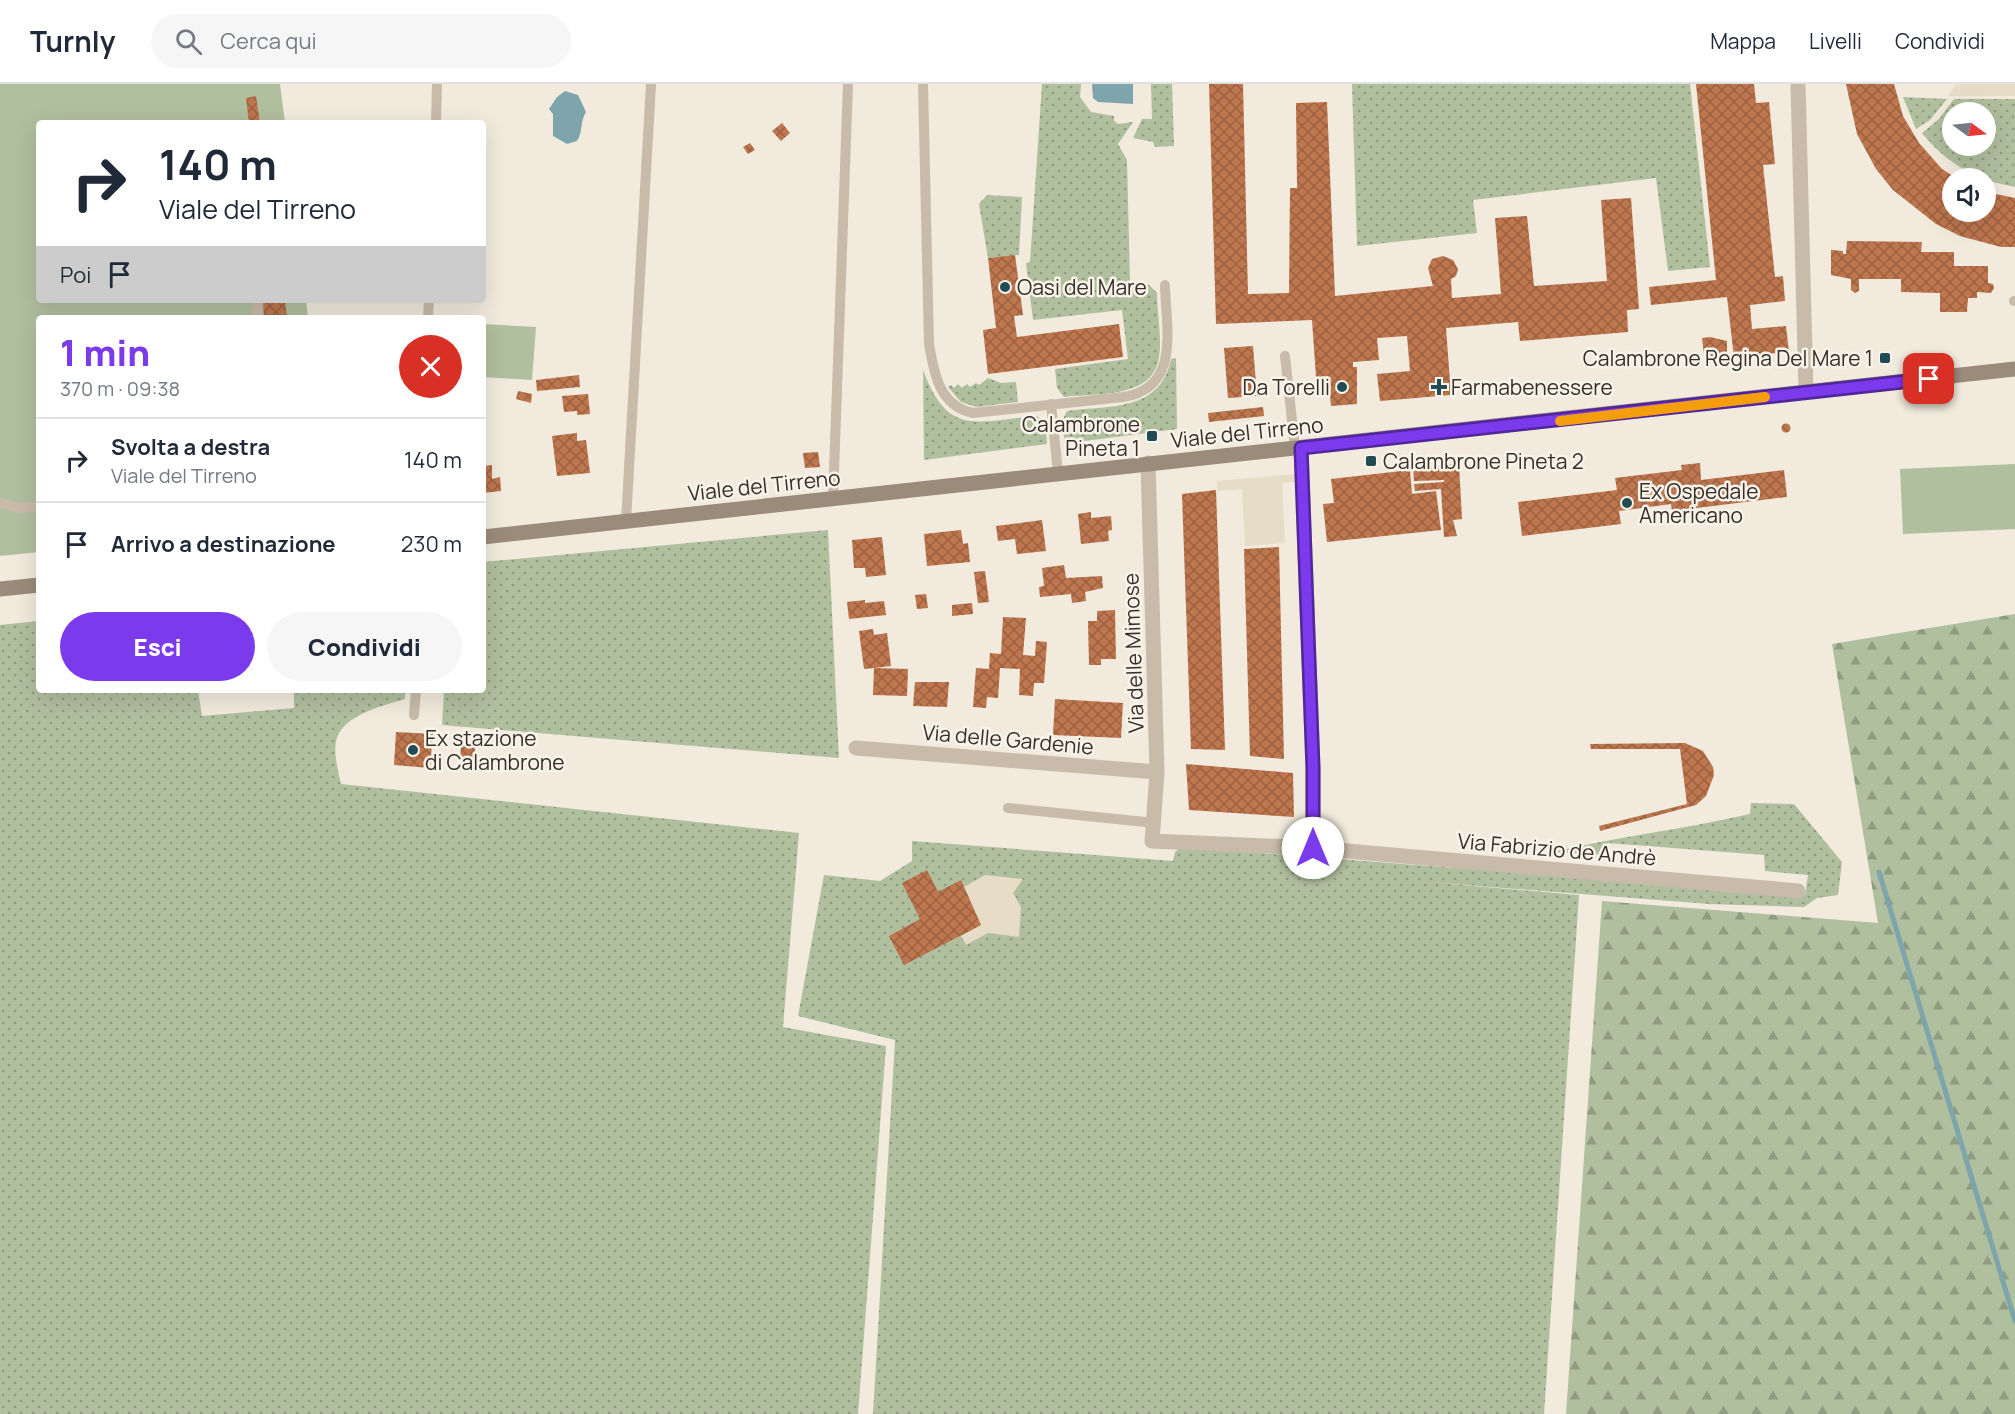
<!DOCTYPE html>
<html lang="it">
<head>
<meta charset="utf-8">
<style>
  body { margin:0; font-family:Manrope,sans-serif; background:#f6f6f7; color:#1f2937; height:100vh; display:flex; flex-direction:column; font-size:22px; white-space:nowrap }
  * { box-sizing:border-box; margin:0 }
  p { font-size:20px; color:#747a83 }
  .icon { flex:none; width:33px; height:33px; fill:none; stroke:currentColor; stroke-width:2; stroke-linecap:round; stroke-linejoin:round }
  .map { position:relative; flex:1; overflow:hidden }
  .details { position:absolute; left:36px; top:231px; width:450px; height:378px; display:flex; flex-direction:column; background:#fff; border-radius:6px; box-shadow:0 6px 24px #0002 }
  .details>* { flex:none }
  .hud { position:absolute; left:36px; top:36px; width:450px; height:183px; border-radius:6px; box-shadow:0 6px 24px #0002; background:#fff; color:#1f2937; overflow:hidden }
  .needle { width:39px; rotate:105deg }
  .buttons { position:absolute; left:1942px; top:18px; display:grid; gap:12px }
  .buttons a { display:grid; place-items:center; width:54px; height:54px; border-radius:50%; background:#fff; box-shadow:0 6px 24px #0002; font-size:30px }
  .pin { position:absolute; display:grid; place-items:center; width:51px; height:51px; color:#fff; margin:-26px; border-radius:12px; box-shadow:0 3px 9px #0006 }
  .me { position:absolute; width:66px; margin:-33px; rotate:0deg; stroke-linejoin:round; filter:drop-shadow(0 0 4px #0008) }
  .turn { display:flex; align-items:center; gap:21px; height:126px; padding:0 24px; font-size:27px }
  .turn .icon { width:78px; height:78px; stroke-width:2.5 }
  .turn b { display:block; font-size:42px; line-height:51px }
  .then { display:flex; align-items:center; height:57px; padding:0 24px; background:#0003; gap:12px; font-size:22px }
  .round { display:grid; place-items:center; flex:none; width:63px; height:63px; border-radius:32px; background:#f6f6f7 }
  .head { display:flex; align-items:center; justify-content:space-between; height:102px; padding:0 24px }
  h1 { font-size:36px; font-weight:800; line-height:45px; color:#7c3aed }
  .action { display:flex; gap:12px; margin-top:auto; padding:12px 24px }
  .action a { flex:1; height:69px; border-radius:36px; background:#7c3aed; color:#fff; font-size:24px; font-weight:800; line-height:69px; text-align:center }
  .action a+a { background:#f6f6f7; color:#1f2937 }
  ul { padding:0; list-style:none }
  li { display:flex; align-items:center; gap:18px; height:84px; padding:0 24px; border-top:2px solid #e0e1e3 }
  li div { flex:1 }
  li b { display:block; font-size:22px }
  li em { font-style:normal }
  header { display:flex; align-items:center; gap:36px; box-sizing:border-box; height:84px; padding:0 30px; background:#fff; border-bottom:2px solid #e0e1e3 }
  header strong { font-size:28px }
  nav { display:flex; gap:33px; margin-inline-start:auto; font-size:21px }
  .search { width:420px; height:54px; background:#f6f6f7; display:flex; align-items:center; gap:15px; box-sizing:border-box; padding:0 21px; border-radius:33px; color:#747a83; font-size:22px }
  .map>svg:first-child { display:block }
</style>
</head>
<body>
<header>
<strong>Turnly</strong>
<div class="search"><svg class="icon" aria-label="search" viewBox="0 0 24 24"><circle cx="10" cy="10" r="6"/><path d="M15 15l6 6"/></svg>Cerca qui</div>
<nav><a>Mappa</a><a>Livelli</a><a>Condividi</a></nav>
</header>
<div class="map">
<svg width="2015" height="1330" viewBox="0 0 2015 1330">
  <defs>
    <pattern id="grass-dots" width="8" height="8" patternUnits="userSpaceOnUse" patternTransform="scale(1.5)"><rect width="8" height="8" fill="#b0bf9e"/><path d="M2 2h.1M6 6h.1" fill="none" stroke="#909c81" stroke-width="1.8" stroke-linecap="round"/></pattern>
    <pattern id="forest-firs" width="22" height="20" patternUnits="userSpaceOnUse" patternTransform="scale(1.5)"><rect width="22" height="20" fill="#b0bf9e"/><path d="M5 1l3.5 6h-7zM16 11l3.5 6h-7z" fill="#909c81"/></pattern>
    <pattern id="building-cross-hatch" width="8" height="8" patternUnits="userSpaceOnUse" patternTransform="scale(1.5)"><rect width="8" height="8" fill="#be764e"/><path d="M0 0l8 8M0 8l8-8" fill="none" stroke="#9b6141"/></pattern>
  </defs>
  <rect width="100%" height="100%" fill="#f1eadd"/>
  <path fill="url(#grass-dots)" fill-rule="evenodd" d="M1042 0H1081L1080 13 1091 28 1114 32V37L1118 40 1133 38 1118 60 1127 76 1130 198 1149 201 1157 209C1157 230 1163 258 1158 278 1149 315 1093 309 1064 313L1057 304 1055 285 1128 275 1122 226 1033 236 1026 179 1030 178Z
    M1151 0H1172L1174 62 1155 63 1153 58 1133 54 1142 35H1152Z
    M1352 0H1690L1710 183 1668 187 1656 94 1473 116 1477 149 1357 162Z
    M1903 13 1947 15 1930 36 1916 45Z
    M1954 15H2015V103C1977 96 1948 81 1922 49L1939 35ZM1953 28H1986V62H1953Z
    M987 111 1022 113 1019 171 988 174 979 120Z
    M1176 274 1177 345 1069 359 1065 357 1061 339 1067 327C1111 321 1160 328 1171 275Z
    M923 286C948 354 977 337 1037 332L1045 338 1047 360 924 376Z
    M988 294 1001 299 1016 298 1018 318 976 323 961 318 948 303 951 301 954 304 958 300 962 304 967 300 970 303 976 299 979 301Z
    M828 446 839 674 442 641 444 606H483V478Z
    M39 537V606H198L202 632 294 624V606H405V615C385 621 351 629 339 649 331 662 338 686 341 700L799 749 783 943 886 962 858 1330H0V541Z
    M1751 719 1794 720 1842 778 1838 811 1817 814 1804 823 1709 820 1415 797 1579 811 1544 1330H873L895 956 798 932 824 791 880 797 912 777V757L1173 777 1175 768 1182 763 1805 811 1808 791 1765 787 1764 771 1608 759 1606 771 1552 768C1618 753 1684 745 1750 730Z"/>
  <path fill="url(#forest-firs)" d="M2015 530V1330H1566L1602 817 1878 839 1832 560Z"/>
  <path fill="#b0bf9e" d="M0 0H280L285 39H39V216H306L308 234H39V468L0 472Z
    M483 240 536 243 532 296 483 293Z
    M2015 380V445L1903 450 1900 385Z"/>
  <path fill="#e7dcc5" d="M1956 0H2015V12H1948Z
    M1297 390 1298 398 1282 399 1285 459 1245 462 1242 405 1217 407V397Z
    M985 791 1023 795 1013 809 1021 823 1019 853 988 849 966 861 961 852 981 841 964 803Z"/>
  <path fill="#7ea4ac" d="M1092 0H1133V20L1098 18 1093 14Z
    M565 7 578 11 586 28C580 37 583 48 577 57L567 60 553 52V30L549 25 557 13Z"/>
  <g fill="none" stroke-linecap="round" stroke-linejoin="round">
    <path stroke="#7ea4ac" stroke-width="5" d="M1879 788 2015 1237"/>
  </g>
  <path fill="url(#building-cross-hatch)" d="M1209 0H1243L1248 210 1289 209 1290 104H1297L1296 19 1327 18 1335 212 1433 202 1428 184 1432 175 1443 172 1453 176 1458 185 1456 192 1451 195 1452 214 1501 210 1495 134 1527 132 1534 202 1607 197 1601 116 1631 114 1639 225 1627 226 1628 248 1520 257 1518 238 1446 244 1451 311 1380 317 1377 290 1410 287 1407 252 1377 254 1379 276 1353 278V283H1357V320L1331 322 1328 292 1316 293 1312 236 1216 240Z
    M1696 0H1754L1756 19 1769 18 1775 80 1763 81 1775 193 1783 192 1785 217 1750 221 1752 245 1786 242 1789 268 1734 273 1727 213 1651 221 1649 203 1716 196Z
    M1846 0H1894L1903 32 1919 59 1942 85 1956 94H1953V128H1986V108L2015 114V163H2001L1960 152 1936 140 1893 106 1876 85 1857 50Z
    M256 12 260 39H249L246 14Z
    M782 39 790 49 781 57 772 47Z
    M750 59 755 66 748 70 743 63Z
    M1847 157 1922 158 1921 168H1954V182H1988V199L1993 200 1994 204 1991 209 1977 208V214H1968L1967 228H1940V209L1901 208V195H1859V207L1855 209 1851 206V195L1831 191V166L1843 167V170H1846Z
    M1015 171 1023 231 1014 232 1017 253 1119 240 1123 273 988 290 983 246 996 244 988 174Z
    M263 216H285L287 234H264Z
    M1710 253 1727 257V272L1705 278 1702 254Z
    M1253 262 1257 312 1228 314 1224 264Z
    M579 291 580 303 537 307 536 296Z
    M518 307 532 310 531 319 516 315Z
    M588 310 590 330 577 331V327L564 328 562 312Z
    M1263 323 1264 332 1209 338 1208 329Z
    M1781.5 344a4.5 4.5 0 1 1 9 0a4.5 4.5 0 1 1-9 0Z
    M577 349V357L586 356 590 389 557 392 552 352Z
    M818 368 820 383 805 384 803 369Z
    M1700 379 1701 396 1784 386 1787 413 1672 427 1671 420 1619 427 1621 440 1522 452 1518 418 1617 406 1615 394 1682 386 1681 381Z
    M1459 380 1462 435 1453 436 1457 452 1444 453 1441 405 1415 407 1414 400 1444 398V396L1414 397 1413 383Z
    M492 381V395L500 393 501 407 483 409V382Z
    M1410 386 1412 410 1436 407 1441 446 1327 458 1323 420 1334 419 1331 395Z
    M1216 406 1225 666 1191 665 1182 410Z
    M1091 428V434L1111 432 1112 446 1108 447 1109 457 1081 460 1078 430Z
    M1042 436 1046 467 1017 470 1015 455 998 457 996 442Z
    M961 446 963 460 968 459 970 478 927 482 924 450Z
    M882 453 886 491 866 493 865 484H854L852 456Z
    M1279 463 1284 675 1250 672 1244 465Z
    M1064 481 1066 494 1102 492 1103 504 1085 508 1086 517 1072 519 1071 510 1040 513 1039 503 1044 502 1042 484Z
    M985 487 989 518 978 519 974 488Z
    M926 510 928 524 917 525 915 511Z
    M865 516V519L884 517 886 531 849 535 847 518Z
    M972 519 973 530 952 532V521Z
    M1115 526 1116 575H1101V581H1089L1088 537H1097V527Z
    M1003 533 1026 534 1023 571 1035 572 1036 557 1047 558 1044 599H1034L1033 612 1019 611 1020 585 1000 584 998 614 987 613 986 624 973 623 976 584 989 585 990 569 1001 570Z
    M873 545 874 551 887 549 891 582 874 584 908 585 907 612 873 611 874 584 864 585 859 547Z
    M915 598H949L947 623 913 622Z
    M1055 615 1123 619 1121 654 1053 651Z
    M396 648 433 650 430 684 394 681Z
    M1685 659 1703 667 1713 683 1714 691 1706 712 1696 721 1600 747 1599 742 1687 720 1680 665H1591L1590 660Z
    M461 662 475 663 474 678 460 677Z
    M1186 680 1293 689 1294 733 1189 726Z
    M927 786 938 808 961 796 981 841 904 881 889 852 920 835 902 799Z"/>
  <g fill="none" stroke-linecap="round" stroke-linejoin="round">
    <path stroke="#c8bbaa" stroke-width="10" d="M923 0 929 260C934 289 939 322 973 329L1123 313C1181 304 1166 245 1165 201
      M436 39 437 0
      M256 216 258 234
      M2014 217H2015
      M428 234 429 216
      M1285 272 1295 364
      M1051 320 1058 389
      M833 415 848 0
      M0 418 18 424 39 422
      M626 437 651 0
      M414 631 416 606
      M1008 724 1155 739"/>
    <path stroke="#c8bbaa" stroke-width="15" d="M1798 0 1806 308
      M1301 364 1313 684V764
      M1148 379 1157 688 1152 757 1313 764 1798 807
      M856 664 1157 688"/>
    <path stroke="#9b8b7b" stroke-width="15" d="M483 453 2015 285
      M0 505 39 501"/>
  </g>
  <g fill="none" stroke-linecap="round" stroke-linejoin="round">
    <g stroke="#51269a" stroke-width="15">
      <path id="route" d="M1313 764V684L1301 364 1929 295"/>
    </g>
    <use href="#route" stroke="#7c3aed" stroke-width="10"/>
    <path stroke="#f59e0b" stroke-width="10" d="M1560 337 1765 313"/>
  </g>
  <g fill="#214b55" stroke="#f8f3e9" stroke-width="2">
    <circle cx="1005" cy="203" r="6"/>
    <rect x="1879" y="268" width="12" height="12" rx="3"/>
    <circle cx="1342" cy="303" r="6"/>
    <path d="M1436 294h6v6h6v6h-6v6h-6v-6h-6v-6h6z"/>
    <rect x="1146" y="346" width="12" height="12" rx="3"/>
    <rect x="1365" y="371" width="12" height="12" rx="3"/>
    <circle cx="1627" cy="419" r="6"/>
    <circle cx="413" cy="666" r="6"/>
  </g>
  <g text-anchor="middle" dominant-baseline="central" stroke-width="5" stroke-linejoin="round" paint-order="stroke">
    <g font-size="21" fill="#362e29" stroke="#f8f3e9" text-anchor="start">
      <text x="1017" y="203">Oasi del Mare</text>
      <text x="1873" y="274" text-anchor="end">Calambrone Regina Del Mare 1</text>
      <text x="1330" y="303" text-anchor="end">Da Torelli</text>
      <text x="1451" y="303">Farmabenessere</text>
      <text x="1140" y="340" text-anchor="end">Calambrone<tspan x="1140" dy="24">Pineta 1</tspan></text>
      <text x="1383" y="377">Calambrone Pineta 2</text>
      <text x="1639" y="407">Ex Ospedale<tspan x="1639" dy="24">Americano</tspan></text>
      <text x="425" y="654">Ex stazione<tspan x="425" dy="24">di Calambrone</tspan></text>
    </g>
    <g font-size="21" fill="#362e29" stroke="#f8f3e9">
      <text transform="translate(1247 348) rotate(-6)">Viale del Tirreno</text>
      <text transform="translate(764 401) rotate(-6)">Viale del Tirreno</text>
      <text transform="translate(1133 569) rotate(-92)">Via delle Mimose</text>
      <text transform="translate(1008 655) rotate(5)">Via delle Gardenie</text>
      <text transform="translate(1557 765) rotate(5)">Via Fabrizio de Andrè</text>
    </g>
  </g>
</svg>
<div class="buttons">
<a><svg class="needle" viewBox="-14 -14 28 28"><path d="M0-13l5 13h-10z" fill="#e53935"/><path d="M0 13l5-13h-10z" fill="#747a83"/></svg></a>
<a><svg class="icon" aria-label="sound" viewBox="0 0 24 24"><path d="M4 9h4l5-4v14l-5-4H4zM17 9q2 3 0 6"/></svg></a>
</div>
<div class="pin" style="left:1929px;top:295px;background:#d93025"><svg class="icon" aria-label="arrive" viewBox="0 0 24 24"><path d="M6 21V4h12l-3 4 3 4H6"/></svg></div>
<svg class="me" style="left:1313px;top:764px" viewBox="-20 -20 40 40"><circle r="19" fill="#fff"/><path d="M0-13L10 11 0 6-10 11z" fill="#7c3aed"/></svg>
<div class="hud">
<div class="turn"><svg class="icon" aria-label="right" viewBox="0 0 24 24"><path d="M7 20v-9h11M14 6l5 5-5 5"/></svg><div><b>140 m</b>Viale del Tirreno</div></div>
<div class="then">Poi<svg class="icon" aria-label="arrive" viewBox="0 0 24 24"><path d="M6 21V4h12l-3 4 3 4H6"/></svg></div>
</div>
<section class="details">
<div class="head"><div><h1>1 min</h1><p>370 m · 09:38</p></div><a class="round" style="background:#d93025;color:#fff"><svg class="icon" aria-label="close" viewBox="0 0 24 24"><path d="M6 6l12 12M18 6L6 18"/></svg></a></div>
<ul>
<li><svg class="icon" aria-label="right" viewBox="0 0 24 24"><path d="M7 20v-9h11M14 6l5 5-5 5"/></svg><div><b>Svolta a destra</b><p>Viale del Tirreno</p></div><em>140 m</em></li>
<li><svg class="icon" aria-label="arrive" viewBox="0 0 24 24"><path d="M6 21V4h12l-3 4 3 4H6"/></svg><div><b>Arrivo a destinazione</b></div><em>230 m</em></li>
</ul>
<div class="action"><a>Esci</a><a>Condividi</a></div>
</section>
</div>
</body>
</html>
